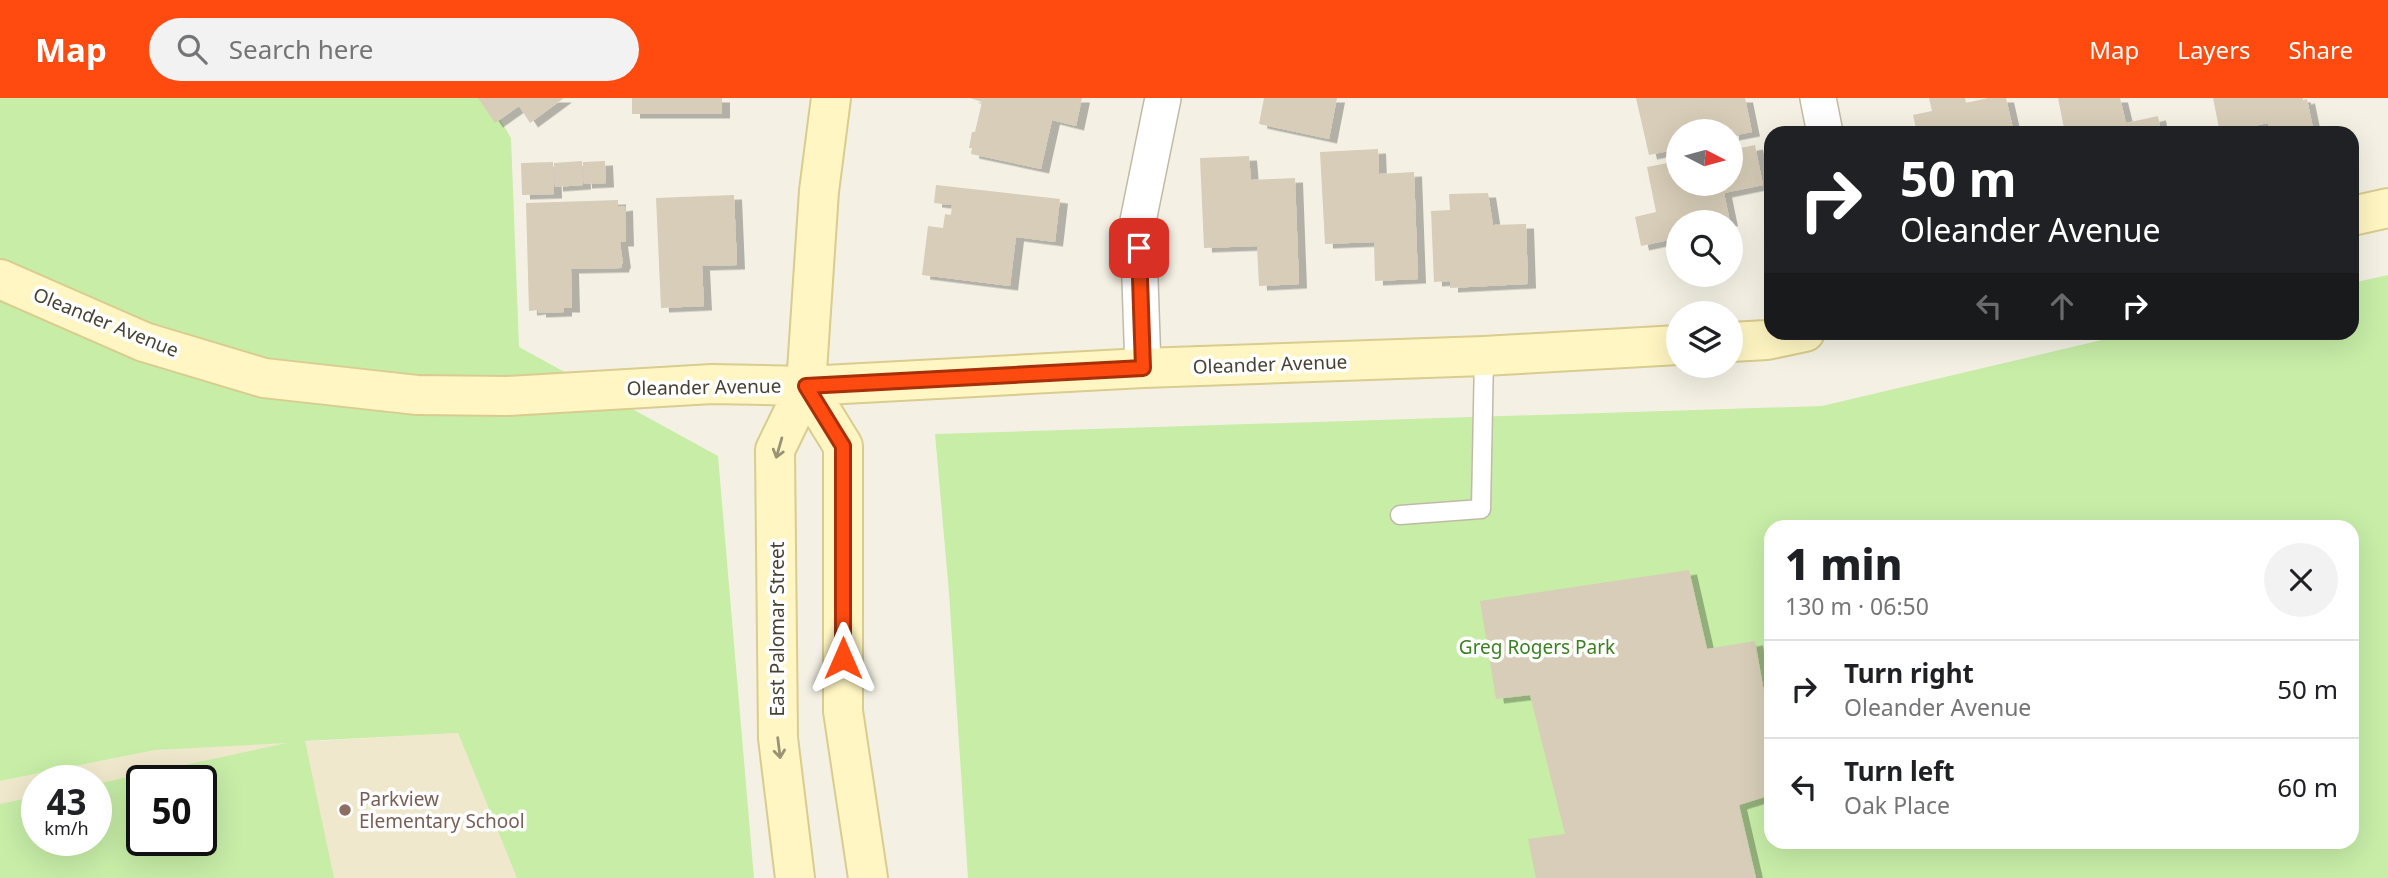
<!DOCTYPE html>
<html lang="en">
<head>
<meta charset="utf-8">
<style>
  body { margin:0; font-family:"Noto Sans",sans-serif; background:#f2f2f2; color:#202124; height:100vh; display:flex; flex-direction:column; font-size:26px; white-space:nowrap }
  * { box-sizing:border-box; margin:0 }
  p { font-size:23px; color:#757577 }
  .icon { flex:none; width:38px; height:38px; fill:none; stroke:currentColor; stroke-width:2; stroke-linecap:round; stroke-linejoin:round }
  .map { position:relative; flex:1; overflow:hidden }
  .side { position:absolute; left:1764px; top:422px; width:595px; height:329px; display:flex; flex-direction:column; background:#fff; border-radius:21px; box-shadow:0 7px 28px #0002 }
  .side>* { flex:none }
  .guide { position:absolute; left:1764px; top:28px; width:595px; height:214px; border-radius:21px; box-shadow:0 7px 28px #0002; background:#202124; color:#fff; overflow:hidden }
  .needle { width:46px; rotate:96deg }
  .fabs { position:absolute; left:1666px; top:21px; display:grid; gap:14px }
  .fabs a { display:grid; place-items:center; width:77px; height:77px; border-radius:50%; background:#fff; box-shadow:0 7px 28px #0002; font-size:35px }
  .speed { position:absolute; left:21px; top:667px; display:flex; gap:14px; font-size:35px; font-weight:700; text-align:center }
  .speed>* { display:grid; place-content:center; width:91px; height:91px; border-radius:50%; background:#fff; box-shadow:0 7px 28px #0002; line-height:1 }
  .speed small { font-size:18px; font-weight:400 }
  .speed .limit { border:4px solid #111; border-radius:10px; background:#fff; color:#111 }
  .pin { position:absolute; display:grid; place-items:center; width:60px; height:60px; color:#fff; margin:-30px; border-radius:14px; box-shadow:0 4px 10px #0006 }
  .me { position:absolute; width:77px; margin:-38px; rotate:0deg; stroke-linejoin:round; filter:drop-shadow(0 0 5px #0008) }
  .turn { display:flex; align-items:center; gap:24px; height:147px; padding:0 21px; font-size:32px }
  .turn .icon { width:91px; height:91px; stroke-width:2.5 }
  .turn b { display:block; font-size:49px; line-height:60px }
  .lanes { display:flex; align-items:center; height:66px; padding:0 21px; background:#0003; justify-content:center; gap:35px; direction:ltr }
  .lanes .off { opacity:.35 }
  .round { display:grid; place-items:center; flex:none; width:74px; height:74px; border-radius:37px; background:#f2f2f2 }
  .headline { display:flex; align-items:center; justify-content:space-between; height:119px; padding:0 21px }
  h1 { font-size:42px; font-weight:800; line-height:52px }
  ul { padding:0; list-style:none }
  li { display:flex; align-items:center; gap:21px; height:98px; padding:0 21px; border-top:2px solid #e0e0e0 }
  li div { flex:1 }
  li b { display:block; font-size:26px }
  li em { font-style:normal }
  header { display:flex; align-items:center; gap:42px; box-sizing:border-box; height:98px; padding:0 35px; background:#ff4a10; color:#fff }
  header strong { font-size:33px }
  nav { display:flex; gap:38px; margin-inline-start:auto; font-size:24px }
  .search { width:490px; height:63px; background:#f2f2f2; display:flex; align-items:center; gap:18px; box-sizing:border-box; padding:0 24px; border-radius:38px; color:#757577; font-size:26px }
  .map>svg:first-child { display:block }
</style>
</head>
<body>
<header>
<strong>Map</strong>
<div class="search"><svg class="icon" aria-label="search" viewBox="0 0 24 24"><circle cx="10" cy="10" r="6"/><path d="M15 15l6 6"/></svg>Search here</div>
<nav><a>Map</a><a>Layers</a><a>Share</a></nav>
</header>
<div class="map">
<svg width="2388" height="780" viewBox="0 0 2388 780">
  <defs>
    <filter id="shadow"><feDropShadow dx="8" dy="4.5" stdDeviation="0" flood-color="#0004"/></filter>
  </defs>
  <rect width="100%" height="100%" fill="#f4f1e4"/>
  <path fill="#efe8cc" fill-rule="evenodd" d="M458 635 517 780H0V683L155 652ZM37 682H96V742H37ZM142 682H201V742H142Z"/>
  <path fill="#c7eda7" fill-rule="evenodd" d="M0 0H487L511 40 519 249 718 358 754 780H517L458 635 305 643 334 780H0V706L37 698V742H96V686L287 645 155 652 0 683ZM142 682H201V742H142Z
    M2388 177V780H968L949 495 935 336 1822 308 2131 235 2352 234V185ZM1771 429H2352V744H1771Z"/>
  <path fill="#d7cdb8" filter="url(#shadow)" d="M478 0H564L530 25 519 8 495 25Z
    M632 0H722V16H632Z
    M970 0H1082L1076 28 1052 22 1041 71 971 56 972 50H969L972 34H975L982 4Z
    M1264 0H1337L1329 41 1259 26Z
    M1636 0H1745L1752 34 1731 38V33H1678V51L1649 57Z
    M1929 0H1965L1966 5 1988 0H2006L2014 35H1917L1913 17 1932 13Z
    M2058 0H2120L2126 25 2158 18 2161 35H2065Z
    M2213 0H2303V2L2307 1 2314 35H2270L2268 25 2220 35Z
    M1755 47 1763 87 1724 95 1730 124H1678V140L1641 148 1635 119 1656 114 1647 69 1678 63V86H1731V52Z
    M1378 51 1379 76 1414 74 1418 181 1375 183 1374 144 1325 146 1320 54Z
    M1249 58 1251 82 1295 80 1299 186 1259 188 1257 148 1204 150 1200 60Z
    M582 63 583 87 555 89 554 65Z
    M605 63 606 85 584 86 583 64Z
    M553 64 554 96 522 97 521 65Z
    M936 87 1060 101 1055 144 1016 139 1010 188 922 177 928 128 943 130 945 116 951 117 952 107 934 105Z
    M1488 95 1493 127 1526 126 1528 186 1450 190V183L1434 184 1431 113 1450 112 1449 96Z
    M734 97 737 167 702 168 704 208 661 210 656 100Z
    M618 102V109L625 108 626 144H620L623 166H622L621 170 571 171 572 210H564V214L538 215V212L529 213 526 105Z
    M1689 472 1707 551 1755 543 1771 634V697L1739 707 1756 780H1536L1528 741 1565 736 1530 597 1496 601 1480 503Z"/>
  <g fill="none" stroke-linecap="round" stroke-linejoin="round">
    <g stroke="#c0baa5" stroke-width="21">
      <path id="lane" d="M1400 417 1481 411 1484 258"/>
    </g>
    <g stroke="#c0baa5" stroke-width="38">
      <path id="street" d="M1818 0 1825 35
        M1143 270 1138 123 1163 0"/>
    </g>
    <g stroke="#d9cc8e" stroke-width="42">
      <path id="secondary" d="M2352 118 2388 110
        M0 181 144 244 264 280 417 297 507 298 712 286 806 288 1143 270 1484 258 1678 247
        M1731 244 1767 242 1805 234
        M806 288 843 348V613L868 780
        M795 780 778 640 775 352 806 288 819 93 831 0"/>
    </g>
    <use href="#lane" stroke="#fff" stroke-width="18"/>
    <use href="#street" stroke="#fff" stroke-width="35"/>
    <use href="#secondary" stroke="#fff6c3" stroke-width="38"/>
  </g>
  <defs><path id="oneway-shaft" d="M-6 0H5M1.5-3L5.5 0L1.5 3" fill="none" stroke-width="1.6" stroke-linecap="round" stroke-linejoin="round" transform="scale(1.75)"/></defs>
  <g stroke="#9a9274">
    <use href="#oneway-shaft" transform="translate(779 350) rotate(106)"/>
    <use href="#oneway-shaft" transform="translate(779 650) rotate(83)"/>
  </g>
  <g fill="none" stroke-linecap="round" stroke-linejoin="round">
    <g stroke="#a6300a" stroke-width="18">
      <path id="route" d="M843 560V348L806 288 1143 270 1139 150"/>
    </g>
    <use href="#route" stroke="#ff4a10" stroke-width="12"/>
  </g>
  <circle fill="#8d6e63" stroke="#fff" stroke-width="2.5" cx="345" cy="712" r="7"/>
  <g text-anchor="middle" dominant-baseline="central" stroke-width="7" stroke-linejoin="round" paint-order="stroke">
    <g font-size="19" fill="#474133" stroke="#fff">
      <text transform="translate(106 224) rotate(22)">Oleander Avenue</text>
      <text transform="translate(1270 266) rotate(-2)">Oleander Avenue</text>
      <text transform="translate(704 289) rotate(-1)">Oleander Avenue</text>
      <text transform="translate(777 531) rotate(-90)">East Palomar Street</text>
    </g>
    <g font-size="19" fill="#3b7f20" stroke="#fff">
      <text x="1537" y="549">Greg Rogers Park</text>
    </g>
    <g font-size="19" fill="#785e54" stroke="#fff" text-anchor="start">
      <text x="359" y="701">Parkview<tspan x="359" dy="22">Elementary School</tspan></text>
    </g>
  </g>
</svg>
<div class="fabs">
<a><svg class="needle" viewBox="-14 -14 28 28"><path d="M0-13l5 13h-10z" fill="#e53935"/><path d="M0 13l5-13h-10z" fill="#757577"/></svg></a>
<a><svg class="icon" aria-label="search" viewBox="0 0 24 24"><circle cx="10" cy="10" r="6"/><path d="M15 15l6 6"/></svg></a>
<a><svg class="icon" aria-label="layers" viewBox="0 0 24 24"><path d="M12 4l9 5-9 5-9-5zM3 14l9 5 9-5"/></svg></a>
</div>
<div class="speed"><div>43<small>km/h</small></div><div class="limit">50</div></div>
<div class="pin" style="left:1139px;top:150px;background:#d93025"><svg class="icon" aria-label="arrive" viewBox="0 0 24 24"><path d="M6 21V4h12l-3 4 3 4H6"/></svg></div>
<svg class="me" style="left:843px;top:560px" viewBox="-20 -20 40 40"><path d="M0-17L14 15 0 8-14 15z" fill="#ff4a10" stroke="#fff" stroke-width="4"/></svg>
<div class="guide">
<div class="turn"><svg class="icon" aria-label="right" viewBox="0 0 24 24"><path d="M7 20v-9h11M14 6l5 5-5 5"/></svg><div><b>50 m</b>Oleander Avenue</div></div>
<div class="lanes"><svg class="icon off" aria-label="left" viewBox="0 0 24 24"><path d="M17 20v-9H6M10 6l-5 5 5 5"/></svg><svg class="icon off" aria-label="ahead" viewBox="0 0 24 24"><path d="M12 20V5M6 11l6-6 6 6"/></svg><svg class="icon" aria-label="right" viewBox="0 0 24 24"><path d="M7 20v-9h11M14 6l5 5-5 5"/></svg></div>
</div>
<section class="side">
<div class="headline"><div><h1>1 min</h1><p>130 m · 06:50</p></div><a class="round"><svg class="icon" aria-label="close" viewBox="0 0 24 24"><path d="M6 6l12 12M18 6L6 18"/></svg></a></div>
<ul>
<li><svg class="icon" aria-label="right" viewBox="0 0 24 24"><path d="M7 20v-9h11M14 6l5 5-5 5"/></svg><div><b>Turn right</b><p>Oleander Avenue</p></div><em>50 m</em></li>
<li><svg class="icon" aria-label="left" viewBox="0 0 24 24"><path d="M17 20v-9H6M10 6l-5 5 5 5"/></svg><div><b>Turn left</b><p>Oak Place</p></div><em>60 m</em></li>
</ul>
</section>
</div>
</body>
</html>
